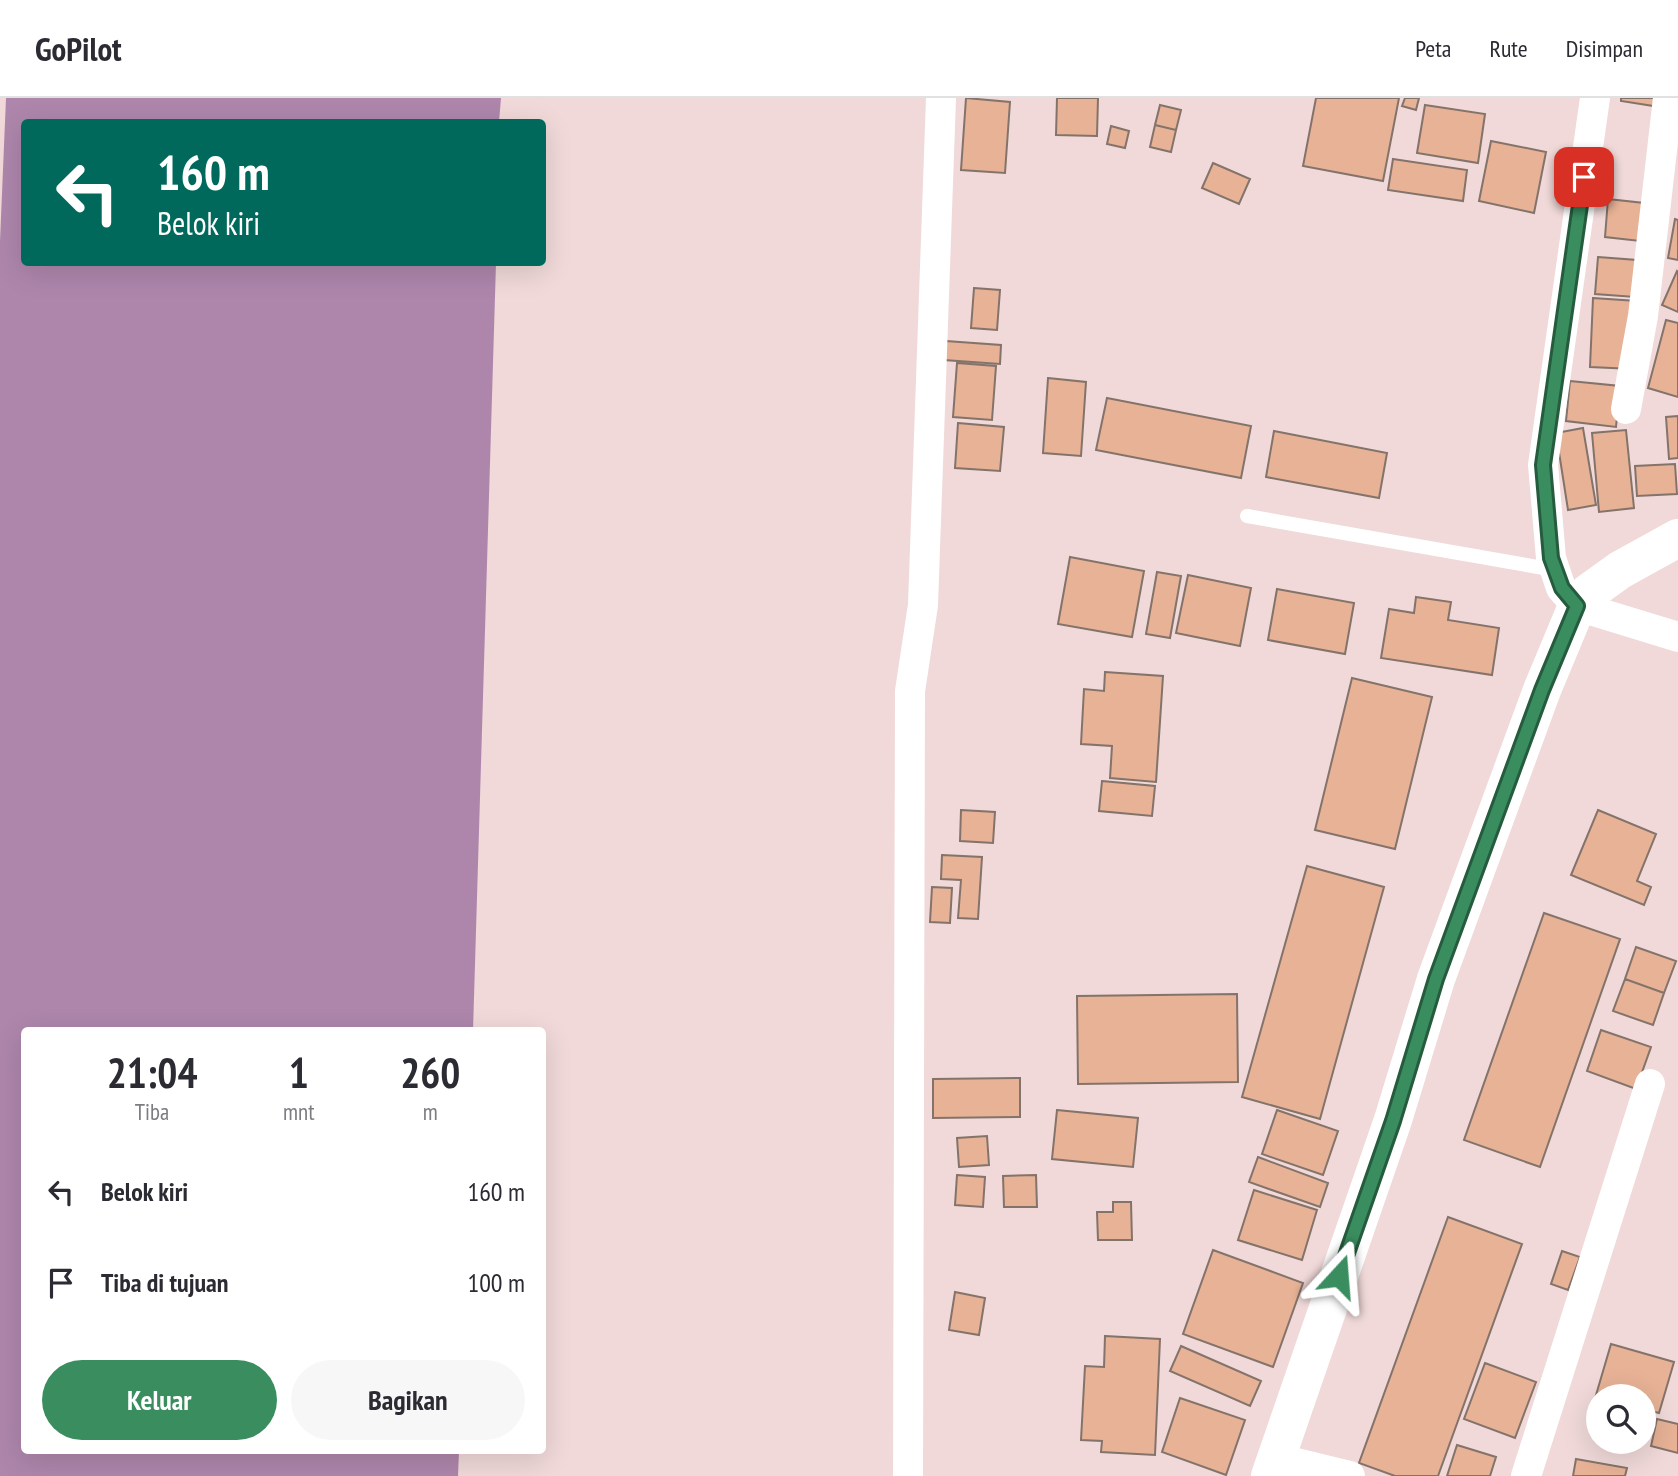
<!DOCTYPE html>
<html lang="id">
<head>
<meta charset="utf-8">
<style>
  body { margin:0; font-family:"PT Sans Narrow",sans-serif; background:#f7f7f7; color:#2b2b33; height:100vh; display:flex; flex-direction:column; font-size:26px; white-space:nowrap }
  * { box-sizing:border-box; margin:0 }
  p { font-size:23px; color:#7c7c81 }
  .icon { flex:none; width:38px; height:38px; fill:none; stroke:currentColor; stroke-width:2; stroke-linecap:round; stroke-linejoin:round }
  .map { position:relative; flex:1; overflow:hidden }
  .details { position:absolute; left:21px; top:929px; width:525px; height:427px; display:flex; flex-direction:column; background:#fff; border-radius:7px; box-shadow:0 7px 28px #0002 }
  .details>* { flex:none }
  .hud { position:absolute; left:21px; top:21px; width:525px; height:147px; border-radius:7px; box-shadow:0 7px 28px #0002; background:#00695c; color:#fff; overflow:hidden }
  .controls { position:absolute; left:1586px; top:1286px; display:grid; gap:14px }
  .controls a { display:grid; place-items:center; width:70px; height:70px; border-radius:50%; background:#fff; box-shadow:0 7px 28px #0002; font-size:35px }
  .pin { position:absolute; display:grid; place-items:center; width:60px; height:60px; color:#fff; margin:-30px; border-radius:14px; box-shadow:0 4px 10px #0006 }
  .me { position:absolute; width:77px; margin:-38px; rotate:19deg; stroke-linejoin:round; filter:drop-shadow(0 0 5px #0008) }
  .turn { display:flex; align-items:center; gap:24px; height:147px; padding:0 21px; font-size:32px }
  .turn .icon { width:91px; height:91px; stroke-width:2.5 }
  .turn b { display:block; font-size:49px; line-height:60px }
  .eta { display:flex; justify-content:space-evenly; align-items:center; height:119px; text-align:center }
  .eta b { font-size:42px; font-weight:700; line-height:49px }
  .cta { display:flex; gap:14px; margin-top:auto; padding:14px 21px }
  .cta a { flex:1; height:80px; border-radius:42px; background:#3a8d5f; color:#fff; font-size:28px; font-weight:700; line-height:80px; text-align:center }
  .cta a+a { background:#f7f7f7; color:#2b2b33 }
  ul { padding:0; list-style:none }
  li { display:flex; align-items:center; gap:21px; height:91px; padding:0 21px }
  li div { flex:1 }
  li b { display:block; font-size:26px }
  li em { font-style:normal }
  header { display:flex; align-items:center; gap:42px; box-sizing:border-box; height:98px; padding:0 35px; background:#fff; border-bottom:2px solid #e1e1e2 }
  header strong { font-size:33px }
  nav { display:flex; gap:38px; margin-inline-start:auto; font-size:24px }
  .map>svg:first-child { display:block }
</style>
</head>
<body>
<header>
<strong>GoPilot</strong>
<nav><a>Peta</a><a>Rute</a><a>Disimpan</a></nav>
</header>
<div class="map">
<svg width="1678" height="1378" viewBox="0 0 1678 1378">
  <rect width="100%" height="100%" fill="#f0d9d8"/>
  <path fill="#ae86ac" d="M6 0H501L499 24H24V164L496 165 473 933H24V1353H459L458 1378H0V143Z"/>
  <path fill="#e7b296" stroke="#84736a" stroke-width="2" d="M966 0 1010 4 1005 75 961 72Z
    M1057 0H1098L1097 38 1056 37Z
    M1316 0H1399L1383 83 1303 68Z
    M1405 0H1419L1416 12 1402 8Z
    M1621 0H1662L1660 9 1621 3Z
    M1160 7 1181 12 1176 32 1155 27Z
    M1425 7 1485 16 1478 65 1417 55Z
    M1155 27 1176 32 1171 54 1150 49Z
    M1111 28 1129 33 1125 50 1107 46Z
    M1491 43 1546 54 1534 115 1479 103Z
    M1393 61 1467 72 1463 103 1388 92Z
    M1213 65 1250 81 1239 106 1202 90Z
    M1608 101 1644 105 1640 143 1605 139Z
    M1675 121 1678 122V162L1668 160Z
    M1598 159 1637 162 1635 199 1595 196Z
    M1677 173 1678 174V214L1662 207Z
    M974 190 1000 192 997 232 971 230Z
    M1593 200 1637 203 1633 271 1590 269Z
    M1666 222 1678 225V299L1648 290Z
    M946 243 1001 247 1000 266 944 262Z
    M957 265 996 268 992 322 953 319Z
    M1048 280 1086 284 1081 358 1043 355Z
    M1570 283 1620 288 1616 329 1566 323Z
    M1107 300 1251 328 1241 380 1096 352Z
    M1678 318V360L1669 361 1666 319Z
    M958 325 1004 329 1000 373 955 370Z
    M1583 330 1596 407 1568 412 1556 335Z
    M1626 332 1634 410 1599 414 1592 335Z
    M1274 333 1387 355 1379 400 1266 379Z
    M1675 366 1677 396 1637 398 1635 368Z
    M1070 459 1144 473 1132 539 1058 526Z
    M1157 474 1181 478 1170 540 1146 536Z
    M1188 477 1251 490 1240 548 1176 535Z
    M1277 491 1354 505 1345 556 1268 542Z
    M1416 499 1451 504 1448 522 1499 530 1492 577 1381 560 1389 511 1414 515Z
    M1105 574 1163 578 1156 684 1110 680 1112 648 1081 646 1084 591 1104 593Z
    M1352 580 1432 599 1395 751 1315 732Z
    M1102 683 1155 688 1152 718 1099 713Z
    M961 712 995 714 993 745 960 743Z
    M1598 712 1656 736 1637 783 1651 789 1644 807 1571 777Z
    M942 757 982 759 978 821 958 820 961 782 941 781Z
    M1307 768 1384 789 1320 1021 1242 999Z
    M932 789 952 790 950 825 930 824Z
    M1544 815 1620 841 1540 1069 1464 1042Z
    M1636 849 1676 863 1664 895 1625 881Z
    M1625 881 1664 895 1653 927 1613 913Z
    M1237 896 1238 984 1078 986 1077 898Z
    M1601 932 1651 949 1636 991 1587 973Z
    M1020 980V1019L933 1020V981Z
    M1057 1012 1138 1020 1133 1069 1052 1061Z
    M1277 1012 1338 1033 1323 1077 1262 1056Z
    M987 1038 989 1067 959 1069 957 1040Z
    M1258 1059 1328 1085 1320 1109 1249 1084Z
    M957 1077 985 1079 983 1109 955 1107Z
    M1036 1077 1037 1109H1004L1003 1078Z
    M1254 1092 1317 1112 1302 1162 1238 1142Z
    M1113 1104H1131L1132 1142H1098L1097 1114H1113Z
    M1448 1119 1522 1146 1438 1378H1395L1359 1365Z
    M1213 1152 1303 1185 1273 1269 1183 1236Z
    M1562 1153 1580 1159 1568 1192 1551 1186Z
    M955 1194 985 1200 979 1237 949 1232Z
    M1105 1238 1160 1241 1155 1357 1101 1354 1102 1343 1081 1342 1085 1268 1104 1269Z
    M1611 1246 1674 1264 1659 1315 1643 1311V1298L1596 1297Z
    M1181 1248 1261 1283 1250 1308 1170 1273Z
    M1485 1265 1536 1284 1515 1340 1464 1321Z
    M1180 1300 1245 1322 1226 1377 1162 1354Z
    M1657 1321 1678 1326V1355L1651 1348Z
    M1457 1347 1496 1359 1490 1378H1447Z
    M1576 1361 1627 1370 1625 1378H1573Z"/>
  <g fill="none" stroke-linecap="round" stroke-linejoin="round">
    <path stroke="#fff" stroke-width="14" d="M1247 418 1555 472"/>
    <path stroke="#fff" stroke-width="30" d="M1595 0 1543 367 1551 460 1561 490 1577 508 1678 539
      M1626 311 1643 218 1668 0
      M1276 1360 1350 1378
      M908 1378 910 593 923 507 941 0
      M1526 1378 1650 986"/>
    <path stroke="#fff" stroke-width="38" d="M1270 1378 1393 1022 1436 881 1542 592 1577 508 1588 495 1620 472 1678 440"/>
  </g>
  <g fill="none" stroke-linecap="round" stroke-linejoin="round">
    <g stroke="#265c3e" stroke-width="18">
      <path id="route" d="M1339 1178 1393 1023 1436 881 1542 592 1577 508 1562 490 1551 460 1543 367 1584 79"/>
    </g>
    <use href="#route" stroke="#3a8d5f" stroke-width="12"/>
  </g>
</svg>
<div class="controls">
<a><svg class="icon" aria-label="search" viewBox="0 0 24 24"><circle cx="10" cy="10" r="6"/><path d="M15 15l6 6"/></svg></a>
</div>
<div class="pin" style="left:1584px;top:79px;background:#d93025"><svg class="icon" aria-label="arrive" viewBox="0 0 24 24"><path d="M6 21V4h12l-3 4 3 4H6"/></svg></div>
<svg class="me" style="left:1339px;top:1178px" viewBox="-20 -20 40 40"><path d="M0-17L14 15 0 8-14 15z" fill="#3a8d5f" stroke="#fff" stroke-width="4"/></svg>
<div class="hud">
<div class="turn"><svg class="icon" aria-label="left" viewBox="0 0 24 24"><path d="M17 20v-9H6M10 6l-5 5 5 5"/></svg><div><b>160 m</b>Belok kiri</div></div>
</div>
<section class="details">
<div class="eta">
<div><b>21:04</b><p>Tiba</p></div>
<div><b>1</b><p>mnt</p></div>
<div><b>260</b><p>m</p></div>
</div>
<ul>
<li><svg class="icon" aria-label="left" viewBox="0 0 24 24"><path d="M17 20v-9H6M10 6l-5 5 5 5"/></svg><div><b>Belok kiri</b></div><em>160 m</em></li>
<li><svg class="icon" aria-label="arrive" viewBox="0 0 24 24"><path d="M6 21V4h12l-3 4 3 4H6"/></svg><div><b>Tiba di tujuan</b></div><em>100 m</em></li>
</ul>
<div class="cta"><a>Keluar</a><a>Bagikan</a></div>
</section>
</div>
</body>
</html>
